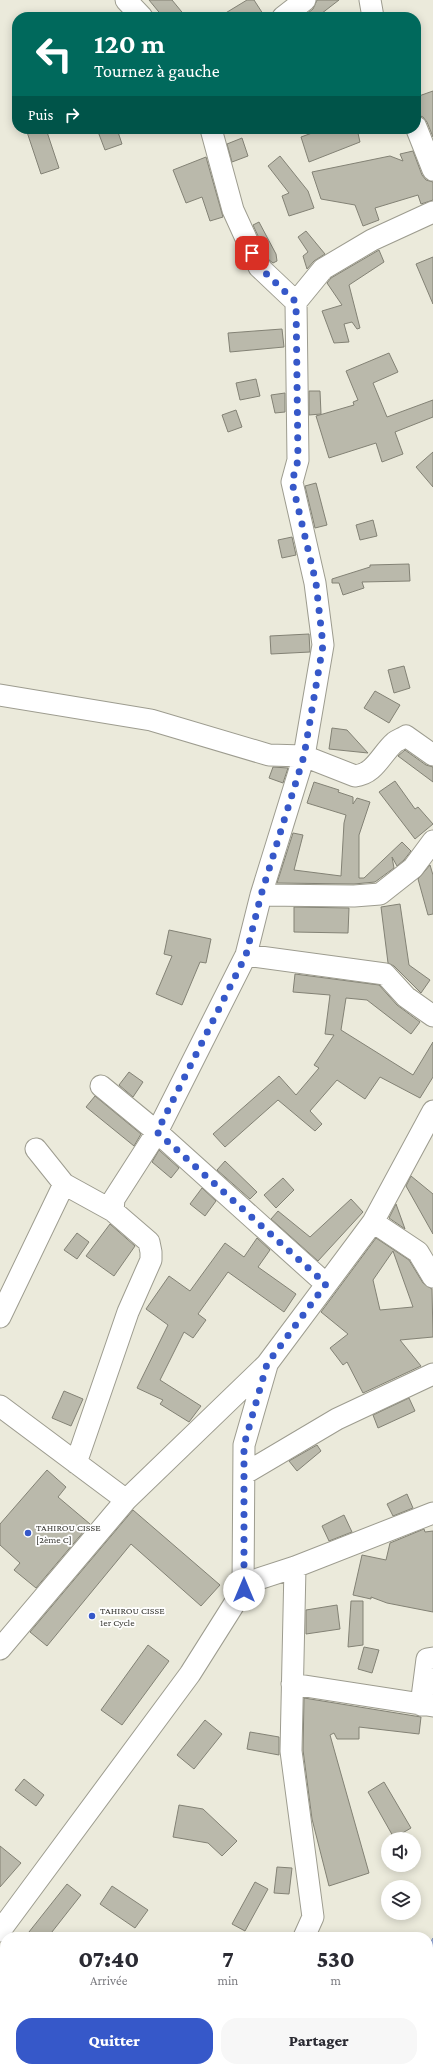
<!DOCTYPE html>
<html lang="fr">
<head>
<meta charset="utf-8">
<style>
  body { margin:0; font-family:"Crimson Pro",serif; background:#f7f7f7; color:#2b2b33; height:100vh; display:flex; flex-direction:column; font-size:15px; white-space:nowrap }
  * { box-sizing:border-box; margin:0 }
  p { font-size:13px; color:#7c7c81 }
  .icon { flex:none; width:22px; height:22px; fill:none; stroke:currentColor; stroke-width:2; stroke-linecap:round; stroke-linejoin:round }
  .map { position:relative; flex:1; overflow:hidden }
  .sheet { position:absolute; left:0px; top:1932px; width:433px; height:140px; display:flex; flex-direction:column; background:#fff; border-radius:16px 16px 0 0; box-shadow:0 2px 10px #0003 }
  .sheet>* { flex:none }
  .top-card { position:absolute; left:12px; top:12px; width:409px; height:122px; border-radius:16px; box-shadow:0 2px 10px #0003; background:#00695c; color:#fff; overflow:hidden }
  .tools { position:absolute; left:381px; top:1832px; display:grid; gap:8px }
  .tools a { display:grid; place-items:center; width:40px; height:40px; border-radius:50%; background:#fff; box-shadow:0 2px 10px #0003; font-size:20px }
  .pin { position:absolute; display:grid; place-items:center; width:34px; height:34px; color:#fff; margin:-17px; border-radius:8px; box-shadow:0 2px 6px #0006 }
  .me { position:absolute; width:44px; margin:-22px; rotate:0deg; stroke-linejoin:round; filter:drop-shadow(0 0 3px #0008) }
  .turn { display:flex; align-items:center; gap:14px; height:84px; padding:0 16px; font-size:18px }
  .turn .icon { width:52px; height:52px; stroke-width:2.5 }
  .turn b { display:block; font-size:28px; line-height:34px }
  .then { display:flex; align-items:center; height:38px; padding:0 16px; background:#0003; gap:8px; font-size:15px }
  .eta { display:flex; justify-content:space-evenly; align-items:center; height:68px; text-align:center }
  .eta b { font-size:24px; font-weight:800; line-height:28px }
  .button { display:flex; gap:8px; margin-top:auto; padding:8px 16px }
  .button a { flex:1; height:46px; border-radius:16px; background:#3658c9; color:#fff; font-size:16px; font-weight:800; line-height:46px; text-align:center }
  .button a+a { background:#f7f7f7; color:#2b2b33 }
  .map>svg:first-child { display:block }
</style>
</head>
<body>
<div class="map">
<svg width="433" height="2072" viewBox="0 0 433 2072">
  <rect width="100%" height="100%" fill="#ebeadb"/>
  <path fill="#a3bbf4" stroke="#8495bb" d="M433 1938V2072H350L352 2067H428V1946Z"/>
  <path fill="#bab9ab" stroke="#838275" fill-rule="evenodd" d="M149 0H172L186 17H163Z
    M247 0H254L265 17H219Z
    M317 0H339L317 17H303L313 9Z
    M433 91V137L427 122 423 117 418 115 416 109V97Z
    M26 129H46L59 168 41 174Z
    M97 129H117L122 144 105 150Z
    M323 129V132L335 129H357L360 142 309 162 301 137Z
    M242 138 248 156 232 162 227 144Z
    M413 151 422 175 426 180 433 182V200L421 204 418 195 375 208 379 220 363 226 355 205 321 199 312 172 390 156 403 161 400 154Z
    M280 156 308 191 314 208 289 216 282 196 289 193 268 166Z
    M206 157 223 217 210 221 202 197 186 203 173 170Z
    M259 222 276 254 277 261 273 263 269 260 253 225Z
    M306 231 325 254 314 261 307 269 303 256 308 252 298 237Z
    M379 250 384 262 349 285 360 328 357 329 352 322 344 324 349 342 334 343 322 311 342 305 327 283 331 278Z
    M433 257V304L416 264Z
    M282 329 284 347 230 352 228 333Z
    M389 353 398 372 373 383 387 417 433 400V417L395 432 403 454 382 462 376 443 329 458 316 416 354 405 353 402 358 400 346 371Z
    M256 379 260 396 240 400 236 383Z
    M309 391H320L321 414 309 415Z
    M285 393V412L275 413 271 395Z
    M236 410 242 427 228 432 222 415Z
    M433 452V487L416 467Z
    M316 483 327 525 315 528 305 486Z
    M373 520 377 536 360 540 356 525Z
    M292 537 296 555 282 558 278 540Z
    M409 564 410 581 362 582 364 588 343 595 339 583H332V579L370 567V565Z
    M309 634 310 652 271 654 270 636Z
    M404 666 410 688 394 693 388 670Z
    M375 691 400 705 389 723 364 708Z
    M332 728 347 730 368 753 329 749Z
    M405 750 426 765 433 767V782L398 756Z
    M273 767 288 768 283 783 269 778Z
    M395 781 415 809 418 807 433 824 415 839 379 792Z
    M314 782 339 790 338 792 353 797V804L357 798 370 802 359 835V878H364L402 842 411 851 404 860 397 866 392 857 394 868 375 882 354 884 277 883 293 833 303 835 294 870 341 876 344 823 346 815 307 803Z
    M430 865 433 875V914L428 915 418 879Z
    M400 904 409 965 430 980 421 993 394 966 388 963 381 907Z
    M294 907 349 908 348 933 294 932Z
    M169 930 211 939 206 963 200 962 182 1005 156 994 172 956 164 954Z
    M295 974 379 985 397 1005 420 1022 411 1034 367 1000 346 998 341 1030 413 1075 433 1042V1077L420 1098 380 1077 365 1099 337 1080 310 1111 322 1124 315 1131 278 1100 225 1147 213 1134 279 1076 296 1095 319 1068 314 1065 334 1035 325 1034 330 995 293 992Z
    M129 1072 143 1082 133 1097 119 1085Z
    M95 1096 141 1134 134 1146 86 1107Z
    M159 1150 179 1168 171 1178 152 1162Z
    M225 1161 257 1192 250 1199 217 1170Z
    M411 1176 433 1194V1234L406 1186Z
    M283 1178 294 1190 276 1208 264 1195Z
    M202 1188 216 1201 205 1216 190 1204Z
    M351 1199 363 1212 318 1261 271 1219 278 1211 310 1237Z
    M396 1204 405 1229 389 1218Z
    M110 1224 135 1246 114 1276 86 1256Z
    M77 1233 89 1242 77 1259 64 1250Z
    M257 1238 270 1250 258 1267 296 1294 284 1312 228 1272 198 1314 206 1320 193 1338 184 1332 160 1380 201 1406 189 1422 160 1404 163 1400 137 1388 168 1325 146 1309 169 1276 190 1291 225 1243 244 1257Z
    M376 1238 409 1260 423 1283 432 1289 433 1337 400 1340 421 1366 363 1393 347 1362 343 1365 330 1348 348 1334 321 1312ZM393 1251 413 1307 380 1310 373 1280Z
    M64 1391 83 1399 71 1426 52 1418Z
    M409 1398 415 1411 378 1428 373 1415Z
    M317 1445 321 1451 297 1471 289 1461Z
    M47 1470 66 1487 58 1497 90 1524 36 1588 14 1570 20 1563 0 1545V1524Z
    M407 1494 413 1508 393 1516 387 1504Z
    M133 1510 220 1585 201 1606 131 1544 47 1646 30 1632Z
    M344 1515 352 1532 329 1541 322 1526Z
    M424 1529 425 1532 433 1531V1612L387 1603 371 1597V1599L353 1595 362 1555 386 1560 390 1543Z
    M351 1601H363V1645L348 1647Z
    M337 1605 340 1629 306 1634V1610Z
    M148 1645 169 1661 122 1725 101 1710Z
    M364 1647 379 1650 372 1673 358 1669Z
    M304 1698 421 1717 419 1734 359 1727V1739H337L334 1733 330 1735 369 1873 329 1886 312 1819 303 1750Z
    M205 1720 222 1734 194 1769 177 1755Z
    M250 1732 279 1737V1755L247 1749Z
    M24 1779 44 1795 36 1806 15 1790Z
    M384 1782 411 1828 394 1838 368 1792Z
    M179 1805 203 1809 237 1841 222 1856 208 1843 173 1837Z
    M0 1846 21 1863 0 1887Z
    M277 1867 292 1868 289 1894 274 1893Z
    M255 1882 268 1889 245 1931 232 1924Z
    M67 1884 81 1895 48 1937H25Z
    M112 1886 148 1910 135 1928 100 1904Z"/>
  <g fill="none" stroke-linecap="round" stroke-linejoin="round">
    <g stroke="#9d9c8f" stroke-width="23">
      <path id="minor" d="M126 0 142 17
        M370 0 373 17
        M283 17 305 0
        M416 127 433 170
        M211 129 233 210 259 267 296 302
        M0 695 151 720 269 755 304 756 355 776C375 774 381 754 395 742 398 740 403 738 406 736L433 755
        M261 895 354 896 380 894 413 868 433 841
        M246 955 385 974 406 997 433 1016
        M101 1086 157 1132 326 1284
        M36 1149 64 1184 113 1211 114 1199 157 1132 246 955 261 895 304 756 323 645 315 583 292 482 298 460 296 302 323 269 372 240 433 212
        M373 1222 418 1252 433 1277
        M0 1317 64 1184
        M0 1406 126 1500
        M76 1463 128 1312 151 1260V1252L149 1242 113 1211
        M244 1474 337 1419 433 1374
        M295 1567 291 1751 313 1917 304 1937
        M243 1584 295 1567 433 1513
        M0 1649 126 1500 267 1364 373 1222 433 1111
        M292 1684 433 1706
        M421 1705 427 1659 433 1658
        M0 1931 190 1674 243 1590 244 1445 267 1365
        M0 1993 5 1998
        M112 2067 131 2072
        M247 2072 249 2067"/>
    </g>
    <use href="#minor" stroke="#fff" stroke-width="21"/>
  </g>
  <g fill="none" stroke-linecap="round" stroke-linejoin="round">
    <path stroke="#3658c9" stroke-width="7" stroke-dasharray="0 12.6" d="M244 1590V1445L267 1364 326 1284 157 1132 246 955 261 895 304 756 323 645 316 583 292 482 298 460 296 302 259 267 252 253"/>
  </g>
  <g fill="#3658c9" stroke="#fff" stroke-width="1.5">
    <circle cx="28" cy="1533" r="4"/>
    <circle cx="92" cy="1616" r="4"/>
  </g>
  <g text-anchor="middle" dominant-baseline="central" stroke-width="3.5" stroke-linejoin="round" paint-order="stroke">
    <g font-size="10" fill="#3c3c36" stroke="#fff" text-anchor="start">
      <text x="36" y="1527">TAHIROU CISSE<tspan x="36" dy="12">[2ème C]</tspan></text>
      <text x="100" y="1610">TAHIROU CISSE<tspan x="100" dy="12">1er Cycle</tspan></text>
    </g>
  </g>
</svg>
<div class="tools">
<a><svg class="icon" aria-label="sound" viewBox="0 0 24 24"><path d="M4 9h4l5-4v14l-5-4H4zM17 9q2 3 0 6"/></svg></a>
<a><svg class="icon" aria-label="layers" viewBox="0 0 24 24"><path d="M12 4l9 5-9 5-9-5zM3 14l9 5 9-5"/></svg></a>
</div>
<div class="pin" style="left:252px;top:253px;background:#d93025"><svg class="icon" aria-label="arrive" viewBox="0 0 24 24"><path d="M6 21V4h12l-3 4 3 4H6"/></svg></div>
<svg class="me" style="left:244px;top:1590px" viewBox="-20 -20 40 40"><circle r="19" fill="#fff"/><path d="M0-13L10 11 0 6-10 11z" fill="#3658c9"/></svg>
<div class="top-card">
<div class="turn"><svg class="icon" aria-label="left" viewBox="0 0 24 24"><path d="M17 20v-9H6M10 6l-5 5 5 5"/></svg><div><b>120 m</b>Tournez à gauche</div></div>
<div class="then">Puis<svg class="icon" aria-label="right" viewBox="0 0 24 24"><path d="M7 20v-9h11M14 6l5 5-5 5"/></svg></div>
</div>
<section class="sheet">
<div class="eta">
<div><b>07:40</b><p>Arrivée</p></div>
<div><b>7</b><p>min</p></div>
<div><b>530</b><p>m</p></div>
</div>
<div class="button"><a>Quitter</a><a>Partager</a></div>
</section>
</div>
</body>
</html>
